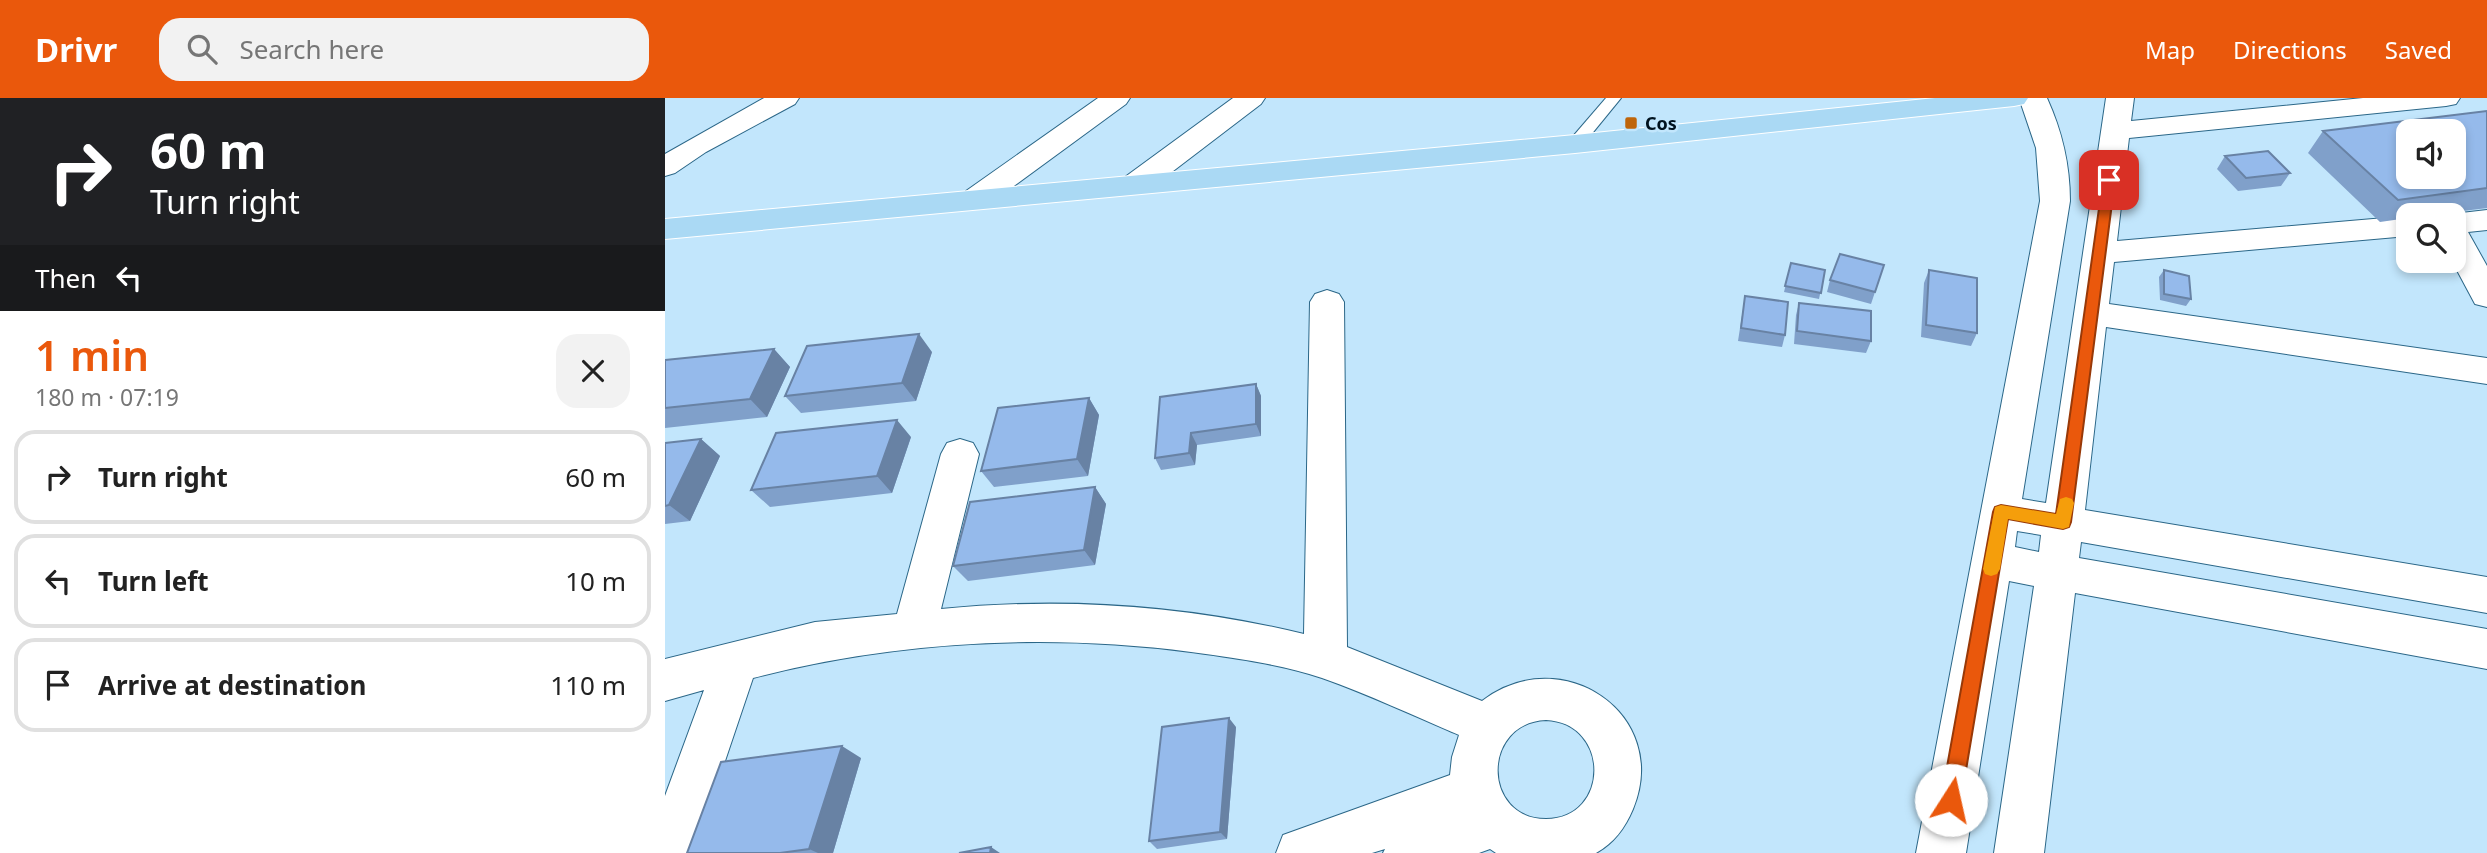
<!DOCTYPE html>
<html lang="en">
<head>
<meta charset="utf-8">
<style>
  body { margin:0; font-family:"Noto Sans",sans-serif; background:#f2f2f2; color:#222; height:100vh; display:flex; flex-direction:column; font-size:26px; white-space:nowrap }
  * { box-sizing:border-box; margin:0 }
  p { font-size:23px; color:#767676 }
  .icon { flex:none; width:38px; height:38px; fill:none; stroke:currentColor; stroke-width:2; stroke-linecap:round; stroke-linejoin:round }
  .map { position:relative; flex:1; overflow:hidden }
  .details { display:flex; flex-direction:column; background:#fff; width:665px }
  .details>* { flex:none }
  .hud { background:#202124; color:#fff; overflow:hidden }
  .tools { position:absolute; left:1731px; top:21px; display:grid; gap:14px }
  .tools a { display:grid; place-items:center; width:70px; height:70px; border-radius:14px; background:#fff; box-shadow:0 4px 10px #0003; font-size:35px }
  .pin { position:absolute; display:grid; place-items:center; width:60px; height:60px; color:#fff; margin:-30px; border-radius:14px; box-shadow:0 4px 10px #0006 }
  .me { position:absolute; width:77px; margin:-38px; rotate:10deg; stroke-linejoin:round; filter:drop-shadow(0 0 5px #0008) }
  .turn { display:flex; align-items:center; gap:24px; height:147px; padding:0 35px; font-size:32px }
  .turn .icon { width:91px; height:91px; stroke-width:2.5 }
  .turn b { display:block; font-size:49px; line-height:60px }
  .then { display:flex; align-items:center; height:66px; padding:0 35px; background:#0003; gap:14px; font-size:26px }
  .round { display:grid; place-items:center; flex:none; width:74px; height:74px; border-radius:21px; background:#f2f2f2 }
  .summary { display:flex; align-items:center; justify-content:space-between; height:119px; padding:0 35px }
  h1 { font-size:42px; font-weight:600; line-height:52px; color:#ea580c }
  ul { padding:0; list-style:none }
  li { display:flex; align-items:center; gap:21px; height:94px; margin:0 14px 10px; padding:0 21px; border:4px solid #e0e0e0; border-radius:21px }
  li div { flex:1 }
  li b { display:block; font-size:26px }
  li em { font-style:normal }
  header { display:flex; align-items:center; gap:42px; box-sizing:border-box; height:98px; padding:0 35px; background:#ea580c; color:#fff }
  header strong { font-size:33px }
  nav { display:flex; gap:38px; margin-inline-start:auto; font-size:24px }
  .search { width:490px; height:63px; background:#f2f2f2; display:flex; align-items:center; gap:18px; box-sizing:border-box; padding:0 24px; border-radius:21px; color:#767676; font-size:26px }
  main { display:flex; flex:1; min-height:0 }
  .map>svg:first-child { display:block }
</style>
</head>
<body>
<header>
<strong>Drivr</strong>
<div class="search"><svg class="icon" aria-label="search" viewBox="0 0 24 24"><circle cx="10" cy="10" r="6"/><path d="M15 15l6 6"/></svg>Search here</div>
<nav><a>Map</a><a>Directions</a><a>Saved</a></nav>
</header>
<main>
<section class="details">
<div class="hud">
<div class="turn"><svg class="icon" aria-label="right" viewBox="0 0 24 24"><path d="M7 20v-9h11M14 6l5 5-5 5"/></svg><div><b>60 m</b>Turn right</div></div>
<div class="then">Then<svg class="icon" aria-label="left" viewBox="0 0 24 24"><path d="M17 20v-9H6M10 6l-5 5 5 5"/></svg></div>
</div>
<div class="summary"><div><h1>1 min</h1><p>180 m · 07:19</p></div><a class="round"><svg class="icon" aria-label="close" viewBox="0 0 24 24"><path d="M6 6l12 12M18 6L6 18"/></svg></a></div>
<ul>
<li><svg class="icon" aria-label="right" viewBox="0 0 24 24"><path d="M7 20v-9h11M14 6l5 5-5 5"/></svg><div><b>Turn right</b></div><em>60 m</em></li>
<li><svg class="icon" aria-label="left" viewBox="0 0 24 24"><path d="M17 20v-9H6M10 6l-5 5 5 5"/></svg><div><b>Turn left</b></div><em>10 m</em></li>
<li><svg class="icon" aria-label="arrive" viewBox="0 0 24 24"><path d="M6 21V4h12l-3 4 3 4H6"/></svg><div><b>Arrive at destination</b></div><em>110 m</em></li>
</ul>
</section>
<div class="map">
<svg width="1822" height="755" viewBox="0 0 1822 755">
  <rect width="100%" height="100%" fill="#c2e6fc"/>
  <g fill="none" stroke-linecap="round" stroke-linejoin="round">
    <g stroke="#2b6788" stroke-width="2">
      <path id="lane" d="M941 0H956L916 49H904L902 46 904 43Z"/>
    </g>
    <g stroke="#2b6788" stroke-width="2">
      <path id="street" d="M99 0H134L130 6 41 54 10 75 0 78V56Z
        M433 0H465L461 6 323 107 312 110 301 107 297 100 301 93Z
        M568 0H600L596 6 482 93 471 95 460 93 456 86 460 79Z
        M1354 0H1382C1397 33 1405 66 1405 103L1357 401 1381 405 1441 0H1469L1466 23 1698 0H1795L1791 6 1781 8 1464 40 1452 143 1743 118V138L1449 164 1444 206 1822 260V286L1441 229 1420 412 1822 479V515L1416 444 1414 460 1822 531V571L1410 495 1379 755H1329L1369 488 1344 483 1301 755H1251L1375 103 1371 50ZM1352 433 1376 437 1374 454 1350 449Z
        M1822 112V132L1803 134 1822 168V209L1810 206 1787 163 1788 117H1779Z
        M662 192 674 196 679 204 682 549 817 603C896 542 1007 616 968 711 960 730 949 745 931 755H831L825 751 814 755H718L720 751 707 755H611L618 737 785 677 787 659 794 637C749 618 703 596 657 580 615 566 570 560 526 554 381 535 230 543 88 580L29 755H0V698L39 592 0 603V561L150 524 232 516 276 356 282 345 295 341 308 345 314 356 276 511C397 499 520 507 639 536L645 204 650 196ZM881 622C946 625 945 721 881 721 817 721 816 625 881 622Z"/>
    </g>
    <g stroke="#fff" stroke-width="2">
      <path id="primary" d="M1270 0H1363L1359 6 1349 8 910 55 0 141V121L910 37Z"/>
    </g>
    <use href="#lane" fill="#fff" fill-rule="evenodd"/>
    <use href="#street" fill="#fff" fill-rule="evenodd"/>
    <use href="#primary" fill="#aad9f4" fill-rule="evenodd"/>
  </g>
  <path fill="#80a0ca" d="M1822 13V110L1766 117H1743V120L1715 124 1643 55 1658 33Z
    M1560 58 1625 75 1616 88 1573 93 1552 71Z
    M1126 165 1160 172 1154 201 1119 194Z
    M1219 167 1206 206 1162 194 1165 182Z
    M1264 172 1312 235 1306 248 1256 239 1259 185Z
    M1499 172 1526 201 1521 208 1495 202 1494 179Z
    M1080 198 1120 237 1117 249 1073 243Z
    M1134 205 1206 243 1201 255 1129 246 1131 217Z
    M109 251 125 269 102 319 0 330V262Z
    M267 254 251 303 136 315 120 298Z
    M591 286 596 298V338L532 347 530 367 496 372 490 360Z
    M424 300 434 317 423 378 329 389 316 373Z
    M246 339 227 395 105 409 86 392Z
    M36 341 55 358 25 423 0 426V345Z
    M430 389 441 406 430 467 303 483 288 468Z
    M571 629 562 741 492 751 484 743Z
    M196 660 168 755H22Z"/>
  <path fill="#6882a4" d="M254 236 267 254 251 303 237 285Z
    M109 251 125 269 102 319 85 301Z
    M591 286 596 298V338L591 326Z
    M424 300 434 317 423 378 412 361Z
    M232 322 246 339 227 395 212 378Z
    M526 335 532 347 530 367 524 355Z
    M36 341 55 358 25 423 4 407Z
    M430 389 441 406 430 467 419 452Z
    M564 620 571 629 562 741 555 734Z
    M177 648 196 660 168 755H153L144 751Z
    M326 749 335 755H325Z"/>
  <path fill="#95baeb" stroke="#6882a4" stroke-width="2" fill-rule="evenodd" d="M1822 13V90L1733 102 1658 33ZM1743 33H1788V79H1743Z
    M1603 53 1625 75 1581 80 1560 58Z
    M1175 156 1219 167 1210 194 1165 182Z
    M1126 165 1160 172 1156 195 1120 188Z
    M1264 172 1312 180V235L1261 227Z
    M1499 172 1524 178 1526 201 1499 196Z
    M1080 198 1123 204 1120 237 1076 230Z
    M1134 205 1206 213V243L1132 233Z
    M254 236 237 285 120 298 142 248Z
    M109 251 85 301 0 310V262Z
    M591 286V326L526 335 524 355 490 360 495 299Z
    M424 300 412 361 316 373 333 310Z
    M232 322 212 378 86 392 111 335Z
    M36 341 4 407 0 408V345Z
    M430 389 419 452 288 468 305 404Z
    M564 620 555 734 484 743 497 629Z
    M177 648 144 751 115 755H22L56 664Z
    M326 749 325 755H294Z"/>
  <path fill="#ea580c" stroke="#983908" stroke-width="2" d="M1444 78 1450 82 1406 424 1404 429 1398 431 1343 421 1296 702 1293 709 1286 712 1279 709 1276 702 1328 414 1330 409 1336 407 1391 416 1438 82Z"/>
  <path fill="#f59e0b" d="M1401 399 1407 401 1409 405 1404 429 1398 431 1343 421 1335 471 1332 476 1326 478 1320 476 1318 471 1330 409 1336 407 1391 416 1395 401Z"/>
  <rect fill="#bf650a" stroke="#c2e6fc" stroke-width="2.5" x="959" y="18" width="14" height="14" rx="3.5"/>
  <g text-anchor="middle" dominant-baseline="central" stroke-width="5" stroke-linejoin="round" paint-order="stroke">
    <g font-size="18" font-weight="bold" fill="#00121e" stroke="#c2e6fc" text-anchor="start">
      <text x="980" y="25">Cos</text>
    </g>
  </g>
</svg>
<div class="tools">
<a><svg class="icon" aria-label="sound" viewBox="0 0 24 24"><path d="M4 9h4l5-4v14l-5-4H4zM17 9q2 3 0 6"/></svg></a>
<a><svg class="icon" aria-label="search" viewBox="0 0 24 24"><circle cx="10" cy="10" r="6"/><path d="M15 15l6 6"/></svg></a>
</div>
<div class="pin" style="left:1444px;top:82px;background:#d93025"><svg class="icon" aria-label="arrive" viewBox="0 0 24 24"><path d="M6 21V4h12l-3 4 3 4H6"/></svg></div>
<svg class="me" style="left:1286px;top:702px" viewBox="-20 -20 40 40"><circle r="19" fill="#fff"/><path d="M0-13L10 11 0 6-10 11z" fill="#ea580c"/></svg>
</div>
</main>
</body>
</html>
